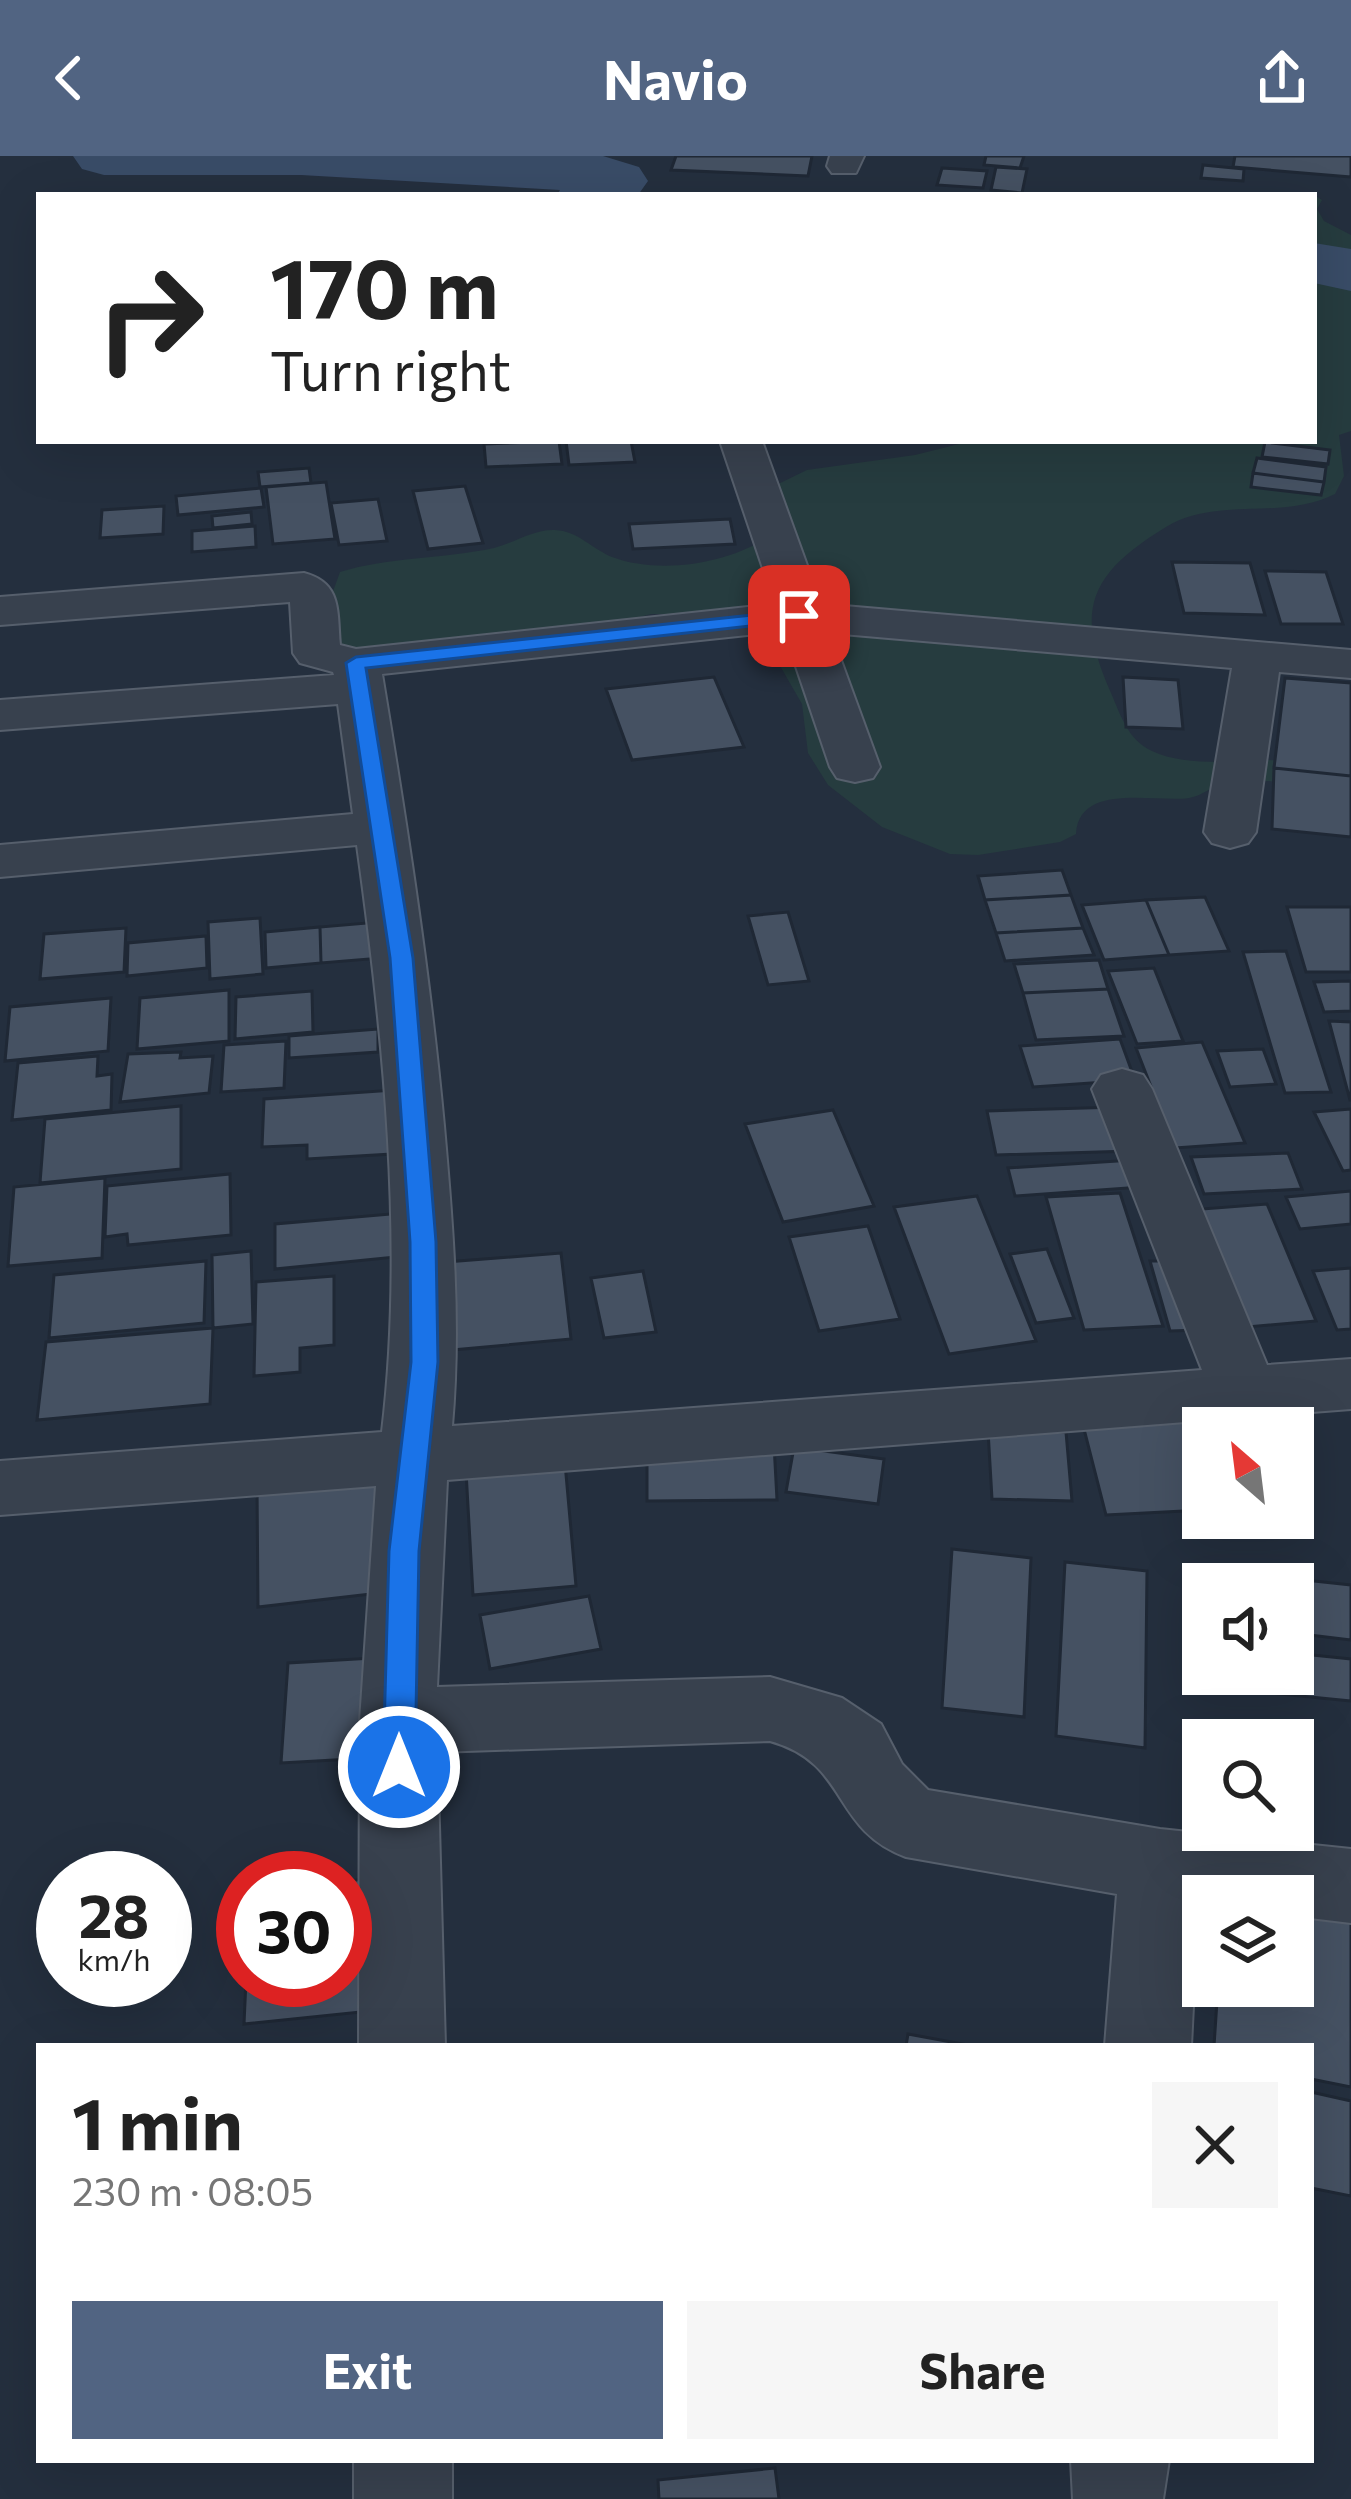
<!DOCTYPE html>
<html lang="en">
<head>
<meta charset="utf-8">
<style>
  body { margin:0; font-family:Commissioner,sans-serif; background:#f6f6f6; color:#222; height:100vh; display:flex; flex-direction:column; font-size:45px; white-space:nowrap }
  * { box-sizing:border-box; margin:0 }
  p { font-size:39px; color:#767676 }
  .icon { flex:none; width:66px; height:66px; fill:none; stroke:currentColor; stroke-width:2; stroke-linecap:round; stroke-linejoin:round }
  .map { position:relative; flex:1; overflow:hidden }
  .side { position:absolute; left:36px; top:1887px; width:1278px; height:420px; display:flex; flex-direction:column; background:#fff; border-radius:0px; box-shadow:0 12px 48px #0002 }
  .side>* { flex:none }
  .top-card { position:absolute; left:36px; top:36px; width:1281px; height:252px; border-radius:0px; box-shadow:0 12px 48px #0002; background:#fff; color:#222; overflow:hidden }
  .needle { width:78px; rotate:332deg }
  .controls { position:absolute; left:1182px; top:1251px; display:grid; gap:24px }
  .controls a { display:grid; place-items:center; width:132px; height:132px; border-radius:0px; background:#fff; box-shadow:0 12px 48px #0002; font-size:60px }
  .speed { position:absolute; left:36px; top:1695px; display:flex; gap:24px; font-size:60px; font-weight:700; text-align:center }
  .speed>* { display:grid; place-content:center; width:156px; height:156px; border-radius:50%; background:#fff; box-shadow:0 12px 48px #0002; line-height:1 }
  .speed small { font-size:30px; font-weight:400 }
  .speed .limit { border:18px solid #d22; background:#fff; color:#111 }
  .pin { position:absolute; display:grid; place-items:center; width:102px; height:102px; color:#fff; margin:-51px; border-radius:24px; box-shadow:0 6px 18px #0006 }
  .me { position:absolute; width:132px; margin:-66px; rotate:0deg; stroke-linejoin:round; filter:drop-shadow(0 0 9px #0008) }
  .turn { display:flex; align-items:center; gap:42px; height:252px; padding:0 36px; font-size:54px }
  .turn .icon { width:156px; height:156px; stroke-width:2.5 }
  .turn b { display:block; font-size:84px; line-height:102px }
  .round { display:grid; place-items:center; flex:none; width:126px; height:126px; border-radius:0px; background:#f6f6f6 }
  .head { display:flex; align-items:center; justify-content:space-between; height:204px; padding:0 36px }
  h1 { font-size:72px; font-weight:700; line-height:90px }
  .primary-button { display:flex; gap:24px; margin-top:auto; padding:24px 36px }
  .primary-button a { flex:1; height:138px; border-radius:0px; background:#516482; color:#fff; font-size:48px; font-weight:700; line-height:138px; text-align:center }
  .primary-button a+a { background:#f6f6f6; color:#222 }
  header { display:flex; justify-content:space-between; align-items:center; height:156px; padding:0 36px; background:#516482; color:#fff; font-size:54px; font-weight:700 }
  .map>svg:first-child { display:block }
</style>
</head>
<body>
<header><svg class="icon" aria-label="back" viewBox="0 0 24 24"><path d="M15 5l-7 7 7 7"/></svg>Navio<svg class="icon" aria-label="share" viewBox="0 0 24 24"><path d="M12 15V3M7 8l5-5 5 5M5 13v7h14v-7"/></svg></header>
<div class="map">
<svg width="1351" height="2343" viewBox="0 0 1351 2343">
  <rect width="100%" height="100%" fill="#242f3e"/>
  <path fill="#263c3f" d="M1314 39 1322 44 1317 53 1324 65 1351 79V275L1339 279 1344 320 1335 338C1281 365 1218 340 1166 371 1089 418 1074 454 1111 537 1121 560 1128 584 1152 595 1190 613 1249 603 1290 604L1301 627C1274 626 1241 621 1215 631 1205 635 1200 640 1189 642 1155 647 1079 626 1076 678L1060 686 978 699 950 698 882 671 828 629 808 597 802 548 764 482 713 458H651L569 480 356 507 314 488 340 416C388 401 443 403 494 392 514 387 534 373 555 374 578 375 592 393 612 401 660 419 730 408 771 379L774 330 807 314 915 299 971 285H1314Z"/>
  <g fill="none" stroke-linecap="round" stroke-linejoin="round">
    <path fill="#394c67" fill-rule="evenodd" d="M73 0H603L639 11 648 25 638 39H557L560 34 301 19H104L82 13Z
      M1314 87 1351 93V135L1314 127Z"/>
  </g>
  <path fill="#455162" stroke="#1f2835" stroke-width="3" d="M676 0H812L808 20 671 14Z
    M986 0H1024L1020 12 984 9Z
    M1235 0H1351V21L1233 11Z
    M1203 9 1244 13 1243 25 1201 22Z
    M996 11 1027 13 1022 37 991 34Z
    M942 12 987 15 983 32 937 29Z
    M559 285 562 308 486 311 484 288Z
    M566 285H631L635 306 569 309Z
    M1265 286 1330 294 1328 308 1262 301Z
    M1257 302 1326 311 1324 326 1253 317Z
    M309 312 311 327 260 331 258 316Z
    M1253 317 1324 326 1321 339 1251 331Z
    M326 326 335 383 273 388 266 331Z
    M465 330 483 387 428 393 413 335Z
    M261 332 264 351 178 359 176 340Z
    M378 343 387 385 339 389 331 347Z
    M164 350 163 378 100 382 102 354Z
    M251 356 252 368 213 372 212 360Z
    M730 363 735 388 633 393 629 368Z
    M255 370 256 391 192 396V375Z
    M1172 406 1250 407 1265 459 1184 457Z
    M1265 415 1326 416 1343 468H1281Z
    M714 521 744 591 632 604 606 533Z
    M1123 521 1178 524 1183 573 1126 571Z
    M1285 522 1351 527V620L1274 612Z
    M1274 612 1351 620V681L1272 673Z
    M1062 714 1071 739 985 744 978 720Z
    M1071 739 1083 772 996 777 985 744Z
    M1205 741 1229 795 1169 799 1146 744Z
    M1146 744 1169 799 1104 804 1082 749Z
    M1287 751H1351V816H1306Z
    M788 756 809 825 768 829 748 760Z
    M260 762 263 818 210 823 208 766Z
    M390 765 394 801 321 807 320 771Z
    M320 771 321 807 266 812 265 776Z
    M126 772 124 816 40 823 44 778Z
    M1083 772 1094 799 1005 805 996 777Z
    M206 780 207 812 127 820 128 787Z
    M1286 795 1331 936 1285 937 1243 796Z
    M1099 804 1108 833 1023 837 1014 808Z
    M1154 812 1183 885 1137 888 1108 815Z
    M1351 825V855L1324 856 1314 826Z
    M1108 833 1124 880 1036 884 1023 837Z
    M229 834V885L137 893 140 842Z
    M312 835 313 876 235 883 236 841Z
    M111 842 108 895 5 905 10 851Z
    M1329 865 1351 866V944H1350Z
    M378 873V896L289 902V880Z
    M1120 883 1135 924 1033 931 1020 890Z
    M286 885 284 932 221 936 224 889Z
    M1202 886 1245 987 1175 992 1136 892Z
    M1263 893 1276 928 1230 931 1217 895Z
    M181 896 180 902 213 900 209 937 120 946 128 898Z
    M98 900 97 920 112 918 111 954 12 964 18 907Z
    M394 934 392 998 307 1003V989L262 991 264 943Z
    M181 950V1013L40 1027 45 963Z
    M1119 951 1131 995 996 999 987 955Z
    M1351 953V1014L1343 1015 1314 956Z
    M833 954 874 1050 783 1066 745 968Z
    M1288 997 1302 1033 1204 1038 1191 1001Z
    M1133 1004 1142 1031 1015 1040 1008 1012Z
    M230 1018 231 1079 128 1089 127 1078 105 1081 107 1030Z
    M105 1022 102 1102 8 1110 14 1031Z
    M1351 1035V1068L1300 1073 1286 1041Z
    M1120 1037 1163 1170 1084 1174 1046 1041Z
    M977 1040 1036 1185 949 1198 894 1051Z
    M1267 1048 1316 1165 1247 1171 1202 1053Z
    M402 1057 406 1100 275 1113V1068Z
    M868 1070 900 1163 819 1175 789 1081Z
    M1047 1093 1074 1162 1036 1167 1010 1098Z
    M251 1095 253 1168 213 1172 212 1099Z
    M561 1097 571 1183 452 1194 446 1106Z
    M206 1105 204 1167 49 1182 54 1119Z
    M1150 1105H1178L1199 1174 1170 1175Z
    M1351 1112V1173L1337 1174 1313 1115Z
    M643 1115 656 1176 604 1182 591 1122Z
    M334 1120V1189L300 1192V1216L254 1220 256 1126Z
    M213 1172 210 1248 37 1264 46 1186Z
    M1228 1261 1231 1272H1203V1354L1106 1359 1083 1269Z
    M988 1274 1066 1276 1072 1345 992 1343Z
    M774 1288 777 1344 647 1345V1290Z
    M794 1291 884 1303 878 1348 786 1336Z
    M565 1307 576 1430 473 1439 466 1315Z
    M389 1314 397 1435 258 1451 257 1329Z
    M952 1393 1031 1402 1024 1561 942 1552Z
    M1065 1406 1147 1415 1145 1592 1056 1580Z
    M1231 1416 1351 1429V1484L1293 1477V1428H1231Z
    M589 1440 601 1493 490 1513 480 1459Z
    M1293 1497 1351 1503V1545L1238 1534 1237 1518H1293Z
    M390 1501 387 1601 281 1607 288 1507Z
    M389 1721 390 1853 244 1868 246 1824H345V1725Z
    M1224 1723 1351 1747V1931L1311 1923V1890H1214L1218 1830H1293V1740H1223Z
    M908 1878 973 1890H906Z
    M1311 1936 1351 1945V2040L1311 2032Z
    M775 2312 779 2343H659L658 2324Z"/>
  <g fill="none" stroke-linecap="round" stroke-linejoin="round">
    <g stroke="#565f6c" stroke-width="4">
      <path id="minor" d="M830 0H864L856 17H832L827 10Z
        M720 285H762L821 448 1351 494V522L1279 516 1256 676 1248 687 1230 692 1212 687 1204 676 1232 512 831 477 880 611 873 622 855 626 837 622 830 611 784 475 382 518C407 669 430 818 444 970 453 1071 461 1170 452 1270L1202 1214 1092 933 1101 919 1122 913 1143 919 1152 933 1267 1209 1351 1203V1253L447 1324 437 1531 770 1521 842 1542 881 1568 902 1608 928 1634 1160 1673 1351 1693V1767L1293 1760V1740H1203V1750H1198L1191 1890H1105L1117 1738 906 1701C830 1673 850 1607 770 1585L437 1596 445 1890H359L360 1565 376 1330 0 1359V1305L382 1276C405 1087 383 876 357 689L0 721V689L353 658 338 548 0 574V544L334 519 333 516 300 507 293 497 290 446 0 469V441L304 417C342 427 337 455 340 489L356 493 775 448Z
        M354 2304H452V2343H354Z
        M1071 2304H1169L1163 2343H1073Z"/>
    </g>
    <use href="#minor" fill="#38414e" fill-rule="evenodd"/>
  </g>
  <path fill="#1a73e8" stroke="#114b97" stroke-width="3" d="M799 454 808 460 805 464 366 512 413 802 436 1086 438 1206 419 1395 415 1611 410 1621 399 1625 387 1621 383 1611 389 1395 411 1206 410 1086 390 802 346 507 356 501Z"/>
</svg>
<div class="controls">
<a><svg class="needle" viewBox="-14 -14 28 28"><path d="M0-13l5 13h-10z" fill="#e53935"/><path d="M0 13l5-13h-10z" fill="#767676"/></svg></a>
<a><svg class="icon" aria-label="sound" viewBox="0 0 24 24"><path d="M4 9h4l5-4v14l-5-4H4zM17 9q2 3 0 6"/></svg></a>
<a><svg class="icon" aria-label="search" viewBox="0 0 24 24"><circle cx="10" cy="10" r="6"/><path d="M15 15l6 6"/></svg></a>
<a><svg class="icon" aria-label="layers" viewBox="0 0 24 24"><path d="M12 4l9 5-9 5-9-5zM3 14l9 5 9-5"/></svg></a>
</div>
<div class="speed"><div>28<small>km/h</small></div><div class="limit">30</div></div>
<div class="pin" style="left:799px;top:460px;background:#d93025"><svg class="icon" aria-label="arrive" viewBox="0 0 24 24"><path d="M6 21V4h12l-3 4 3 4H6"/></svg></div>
<svg class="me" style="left:399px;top:1611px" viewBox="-20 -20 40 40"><circle r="17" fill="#1a73e8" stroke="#fff" stroke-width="3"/><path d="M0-11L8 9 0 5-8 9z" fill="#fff"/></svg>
<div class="top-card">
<div class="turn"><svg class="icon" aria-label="right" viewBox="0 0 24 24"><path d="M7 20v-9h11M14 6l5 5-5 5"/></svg><div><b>170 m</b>Turn right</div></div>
</div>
<section class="side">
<div class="head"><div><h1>1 min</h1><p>230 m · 08:05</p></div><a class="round"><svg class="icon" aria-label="close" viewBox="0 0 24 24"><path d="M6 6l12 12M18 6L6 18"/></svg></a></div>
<div class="primary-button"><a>Exit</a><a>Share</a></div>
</section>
</div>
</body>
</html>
